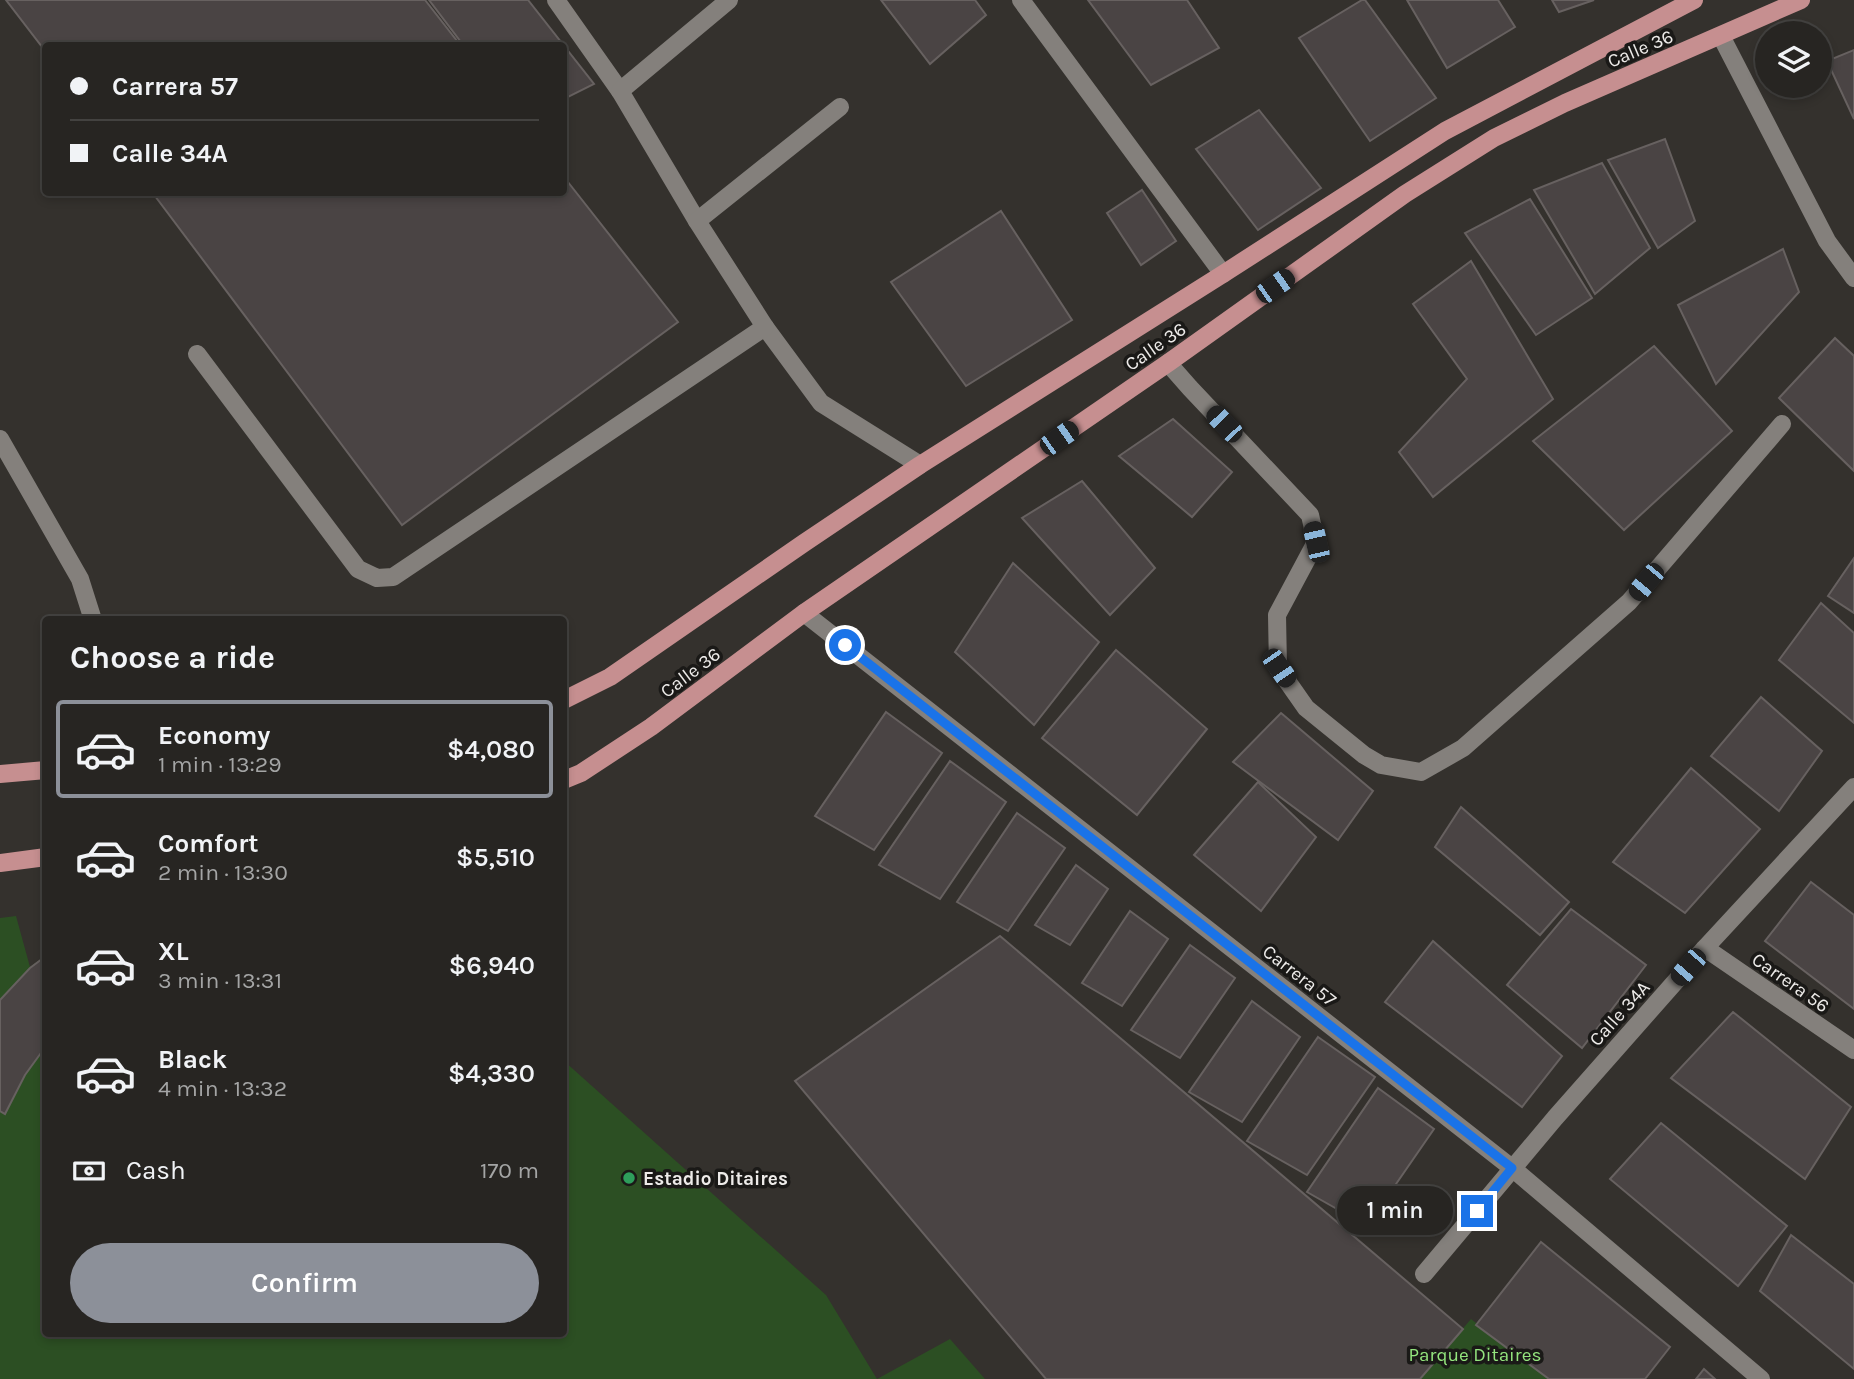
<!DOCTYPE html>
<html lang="en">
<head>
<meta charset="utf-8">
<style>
  :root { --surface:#272522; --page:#2f2d2a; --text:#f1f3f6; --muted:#a4a5a5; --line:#434240; --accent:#8c9099 }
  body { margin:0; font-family:Karla,sans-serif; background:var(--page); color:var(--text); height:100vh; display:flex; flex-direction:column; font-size:26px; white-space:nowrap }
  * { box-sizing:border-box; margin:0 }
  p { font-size:23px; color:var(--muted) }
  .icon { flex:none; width:38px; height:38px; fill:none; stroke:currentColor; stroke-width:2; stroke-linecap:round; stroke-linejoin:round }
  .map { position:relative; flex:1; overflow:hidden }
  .details { position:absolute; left:42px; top:616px; width:525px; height:721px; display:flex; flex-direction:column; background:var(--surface); border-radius:7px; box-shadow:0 4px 10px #0003,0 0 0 2px var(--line) }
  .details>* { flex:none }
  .guide { position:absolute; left:42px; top:42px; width:525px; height:154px; border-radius:7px; box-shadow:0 4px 10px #0003,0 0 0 2px var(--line); display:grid; align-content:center; height:154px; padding:0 28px; background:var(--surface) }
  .controls { position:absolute; left:1755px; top:21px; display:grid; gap:14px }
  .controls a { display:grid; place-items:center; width:77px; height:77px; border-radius:50%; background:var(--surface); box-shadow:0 4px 10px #0003,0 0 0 2px var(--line); font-size:35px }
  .end { position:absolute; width:32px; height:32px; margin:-16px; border:9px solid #1a73e8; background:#fff; box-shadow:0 0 0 4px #fff }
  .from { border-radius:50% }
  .bubble { position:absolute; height:49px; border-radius:24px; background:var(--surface); box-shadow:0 4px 10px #0003,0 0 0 2px var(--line); font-size:23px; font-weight:600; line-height:49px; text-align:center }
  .car { position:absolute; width:21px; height:42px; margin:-21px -10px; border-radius:9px; box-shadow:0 0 5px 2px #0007; background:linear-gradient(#222 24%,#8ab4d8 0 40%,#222 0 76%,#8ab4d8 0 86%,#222 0) }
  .guide b { display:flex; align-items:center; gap:24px; height:66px; font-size:26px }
  .guide b+b { border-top:2px solid var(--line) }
  .guide i { width:18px; height:18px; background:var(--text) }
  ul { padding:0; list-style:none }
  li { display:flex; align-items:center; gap:21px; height:98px; margin:0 14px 10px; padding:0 14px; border:4px solid transparent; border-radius:7px }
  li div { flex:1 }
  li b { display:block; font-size:26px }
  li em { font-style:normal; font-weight:600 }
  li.current { border-color:var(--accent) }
  li>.icon { width:63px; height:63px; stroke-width:1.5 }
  h2 { padding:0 28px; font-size:32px; line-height:84px }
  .pay { display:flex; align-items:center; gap:18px; height:77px; padding:0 28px; font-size:26px }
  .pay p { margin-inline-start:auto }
  .cta { display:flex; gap:14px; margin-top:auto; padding:14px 28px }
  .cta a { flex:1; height:80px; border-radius:42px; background:var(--accent); color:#fff; font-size:28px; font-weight:600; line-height:80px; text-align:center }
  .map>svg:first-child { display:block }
  .green { fill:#2c4f23 }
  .building { fill:#4a4444; stroke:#676160; stroke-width:2 }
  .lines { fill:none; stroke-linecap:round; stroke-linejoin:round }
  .minor { stroke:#84807c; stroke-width:18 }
  .major { stroke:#c68f90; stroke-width:18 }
  .route { stroke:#1a73e8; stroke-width:9 }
  .leisure-dot { fill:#2e9e5b; stroke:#1a1917; stroke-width:2.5 }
  .labels { text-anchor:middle; stroke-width:7; stroke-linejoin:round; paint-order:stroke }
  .street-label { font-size:19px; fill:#edebe9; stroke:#1a1917 }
  .poi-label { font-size:19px; font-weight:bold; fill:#edebe9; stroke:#1a1917; text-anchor:start }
  .park-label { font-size:19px; fill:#94e57e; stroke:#1a1917 }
</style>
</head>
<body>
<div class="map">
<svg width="1854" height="1379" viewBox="0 0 1854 1379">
  <rect width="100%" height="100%" fill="#34312d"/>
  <g class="green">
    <polygon points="16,916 30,967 45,956 46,1334 564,1334 564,1061 826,1295 877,1379 950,1339 985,1379 0,1379 0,918"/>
    <polygon points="1471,1319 1549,1379 1420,1379"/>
  </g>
  <g class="building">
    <polygon points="6,0 425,0 461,46 46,46 46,52"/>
    <polygon points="429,0 528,0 594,84 564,99 564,46 464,46"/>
    <polygon points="881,0 975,0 986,15 930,64"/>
    <polygon points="1088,0 1187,0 1219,48 1151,85"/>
    <polygon points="1362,0 1365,0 1436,98 1370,141 1299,38"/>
    <polygon points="1407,0 1498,0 1515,27 1447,68"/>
    <polygon points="1552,0 1594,0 1559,12"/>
    <polygon points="1854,50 1854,119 1827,61"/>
    <polygon points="1259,110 1321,188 1258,230 1196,149"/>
    <polygon points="1665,139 1695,221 1658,248 1608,160"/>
    <polygon points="1602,163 1650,248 1595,294 1534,190"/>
    <polygon points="564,177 678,322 402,525 152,192 564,192"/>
    <polygon points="1142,190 1176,241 1141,265 1107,213"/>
    <polygon points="1530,199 1592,298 1536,335 1465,233"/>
    <polygon points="1001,211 1072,320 966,386 891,282"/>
    <polygon points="1783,249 1799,292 1716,384 1678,305"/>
    <polygon points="1471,261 1553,399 1433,497 1399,452 1467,379 1413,304"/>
    <polygon points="1835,338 1854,356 1854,471 1779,398"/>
    <polygon points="1654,346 1732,431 1624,530 1533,441"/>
    <polygon points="1173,419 1232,472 1192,517 1119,456"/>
    <polygon points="1082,481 1155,568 1110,615 1022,518"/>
    <polygon points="1854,558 1854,613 1828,596"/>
    <polygon points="1013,563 1099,642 1034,725 955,652"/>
    <polygon points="1821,603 1854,633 1854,723 1779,660"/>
    <polygon points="1116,650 1207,729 1137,815 1042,738"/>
    <polygon points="1761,697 1822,751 1779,811 1711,756"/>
    <polygon points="886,712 942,753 874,850 815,816"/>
    <polygon points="1281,713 1373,791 1338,840 1233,762"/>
    <polygon points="950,761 1006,802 940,899 879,865"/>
    <polygon points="1691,768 1760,829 1685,913 1613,862"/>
    <polygon points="1258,782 1316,837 1261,911 1194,855"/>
    <polygon points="1461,807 1569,902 1540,935 1435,847"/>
    <polygon points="1017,813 1065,848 1008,931 957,902"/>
    <polygon points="1076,865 1108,889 1070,945 1035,925"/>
    <polygon points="1811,882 1854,915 1854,1009 1765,941"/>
    <polygon points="1571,909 1646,965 1582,1048 1507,985"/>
    <polygon points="1130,911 1168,939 1122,1006 1082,983"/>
    <polygon points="1000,936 1463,1329 1420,1379 1046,1379 795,1081"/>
    <polygon points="1433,941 1562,1056 1522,1107 1385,1002"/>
    <polygon points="1190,945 1235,978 1180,1058 1131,1030"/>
    <polygon points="46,956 46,1046 25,1075 5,1114 0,1111 0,1000 30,968"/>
    <polygon points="1252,1001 1300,1037 1242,1122 1189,1092"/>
    <polygon points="1733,1012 1851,1107 1805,1179 1671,1078"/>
    <polygon points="1318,1037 1375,1077 1307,1175 1247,1141"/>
    <polygon points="1378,1088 1434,1129 1367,1226 1307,1192"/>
    <polygon points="1661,1123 1787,1226 1738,1286 1610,1179"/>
    <polygon points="1791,1235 1854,1284 1854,1369 1760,1291"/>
    <polygon points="1541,1242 1670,1347 1645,1379 1549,1379 1476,1325"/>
    <polygon points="1704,1369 1715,1379 1696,1379"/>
  </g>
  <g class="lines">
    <g class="minor">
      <polyline points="556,0 620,91"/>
      <polyline points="729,0 620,91 697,221 765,327 821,403 920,465"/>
      <polyline points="1021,0 1223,274"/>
      <polyline points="1721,36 1827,241 1854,278"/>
      <polyline points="697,221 840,107"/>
      <polyline points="197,354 358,569 377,578 393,577 765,327"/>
      <polyline points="1168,363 1190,388 1310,515 1316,542 1277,615 1278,668 1306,708 1364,755 1381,765 1421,772 1463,748 1629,602 1782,424"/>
      <polyline points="0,439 80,579 93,620"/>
      <polyline points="804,613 1512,1168 1761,1379"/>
      <polyline points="1705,948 1854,1050"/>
      <polyline points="1424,1274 1555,1118 1705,948 1854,787"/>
    </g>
    <g class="major">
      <polyline points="564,700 610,677 804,543 920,465 1223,274 1445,131 1694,0"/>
      <polyline points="0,774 46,770"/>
      <polyline points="564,780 581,773 651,727 804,613 1168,363 1405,194 1494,138 1565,103 1801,0"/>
      <polyline points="0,863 46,857"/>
    </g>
  </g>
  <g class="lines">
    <polyline class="route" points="845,645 1512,1168 1477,1211"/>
  </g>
  <circle class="leisure-dot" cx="629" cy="1178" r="7"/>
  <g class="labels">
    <g class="street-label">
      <text transform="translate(1640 48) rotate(-23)" y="7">Calle 36</text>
      <text transform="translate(1155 346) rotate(-35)" y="7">Calle 36</text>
      <text transform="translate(690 672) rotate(-37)" y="7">Calle 36</text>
      <text transform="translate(1300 975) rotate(38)" y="7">Carrera 57</text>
      <text transform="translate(1791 982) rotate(35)" y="7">Carrera 56</text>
      <text transform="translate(1619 1013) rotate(-48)" y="7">Calle 34A</text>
    </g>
    <g class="poi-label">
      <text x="643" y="1185">Estadio Ditaires</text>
    </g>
    <g class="park-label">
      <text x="1475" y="1361">Parque Ditaires</text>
    </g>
  </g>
</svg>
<div class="controls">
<a><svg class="icon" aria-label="layers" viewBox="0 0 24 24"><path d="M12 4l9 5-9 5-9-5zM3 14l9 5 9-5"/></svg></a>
</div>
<i class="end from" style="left:845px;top:645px"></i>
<i class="end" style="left:1477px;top:1211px"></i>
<div class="bubble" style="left:1337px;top:1186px;width:116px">1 min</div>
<i class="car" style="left:1275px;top:286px;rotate:55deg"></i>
<i class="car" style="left:1224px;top:424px;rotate:316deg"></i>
<i class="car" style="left:1059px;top:438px;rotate:55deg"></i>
<i class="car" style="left:1316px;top:542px;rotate:347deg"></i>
<i class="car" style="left:1646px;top:582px;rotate:220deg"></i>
<i class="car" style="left:1279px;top:668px;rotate:146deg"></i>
<i class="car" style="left:1688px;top:967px;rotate:221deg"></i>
<div class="guide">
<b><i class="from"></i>Carrera 57</b>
<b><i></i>Calle 34A</b>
</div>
<section class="details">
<h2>Choose a ride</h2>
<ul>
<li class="current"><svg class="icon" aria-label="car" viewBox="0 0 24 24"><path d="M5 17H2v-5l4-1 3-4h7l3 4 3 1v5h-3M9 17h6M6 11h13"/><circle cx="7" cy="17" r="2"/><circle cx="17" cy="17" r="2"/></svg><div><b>Economy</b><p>1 min · 13:29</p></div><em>$4,080</em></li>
<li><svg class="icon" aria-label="car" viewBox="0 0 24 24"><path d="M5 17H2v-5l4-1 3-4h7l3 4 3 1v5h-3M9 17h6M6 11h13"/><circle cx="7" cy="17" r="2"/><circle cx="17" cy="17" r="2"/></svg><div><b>Comfort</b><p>2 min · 13:30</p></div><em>$5,510</em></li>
<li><svg class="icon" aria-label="car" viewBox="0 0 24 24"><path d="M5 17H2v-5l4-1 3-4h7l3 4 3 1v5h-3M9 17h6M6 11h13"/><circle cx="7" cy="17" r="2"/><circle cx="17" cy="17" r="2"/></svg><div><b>XL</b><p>3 min · 13:31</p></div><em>$6,940</em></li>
<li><svg class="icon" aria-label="car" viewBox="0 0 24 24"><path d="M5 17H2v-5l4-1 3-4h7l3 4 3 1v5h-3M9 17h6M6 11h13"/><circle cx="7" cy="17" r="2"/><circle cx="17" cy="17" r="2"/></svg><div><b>Black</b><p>4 min · 13:32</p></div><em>$4,330</em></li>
</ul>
<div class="pay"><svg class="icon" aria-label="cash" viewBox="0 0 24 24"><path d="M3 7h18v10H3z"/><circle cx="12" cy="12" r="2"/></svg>Cash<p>170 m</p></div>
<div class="cta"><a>Confirm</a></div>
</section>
</div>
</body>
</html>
